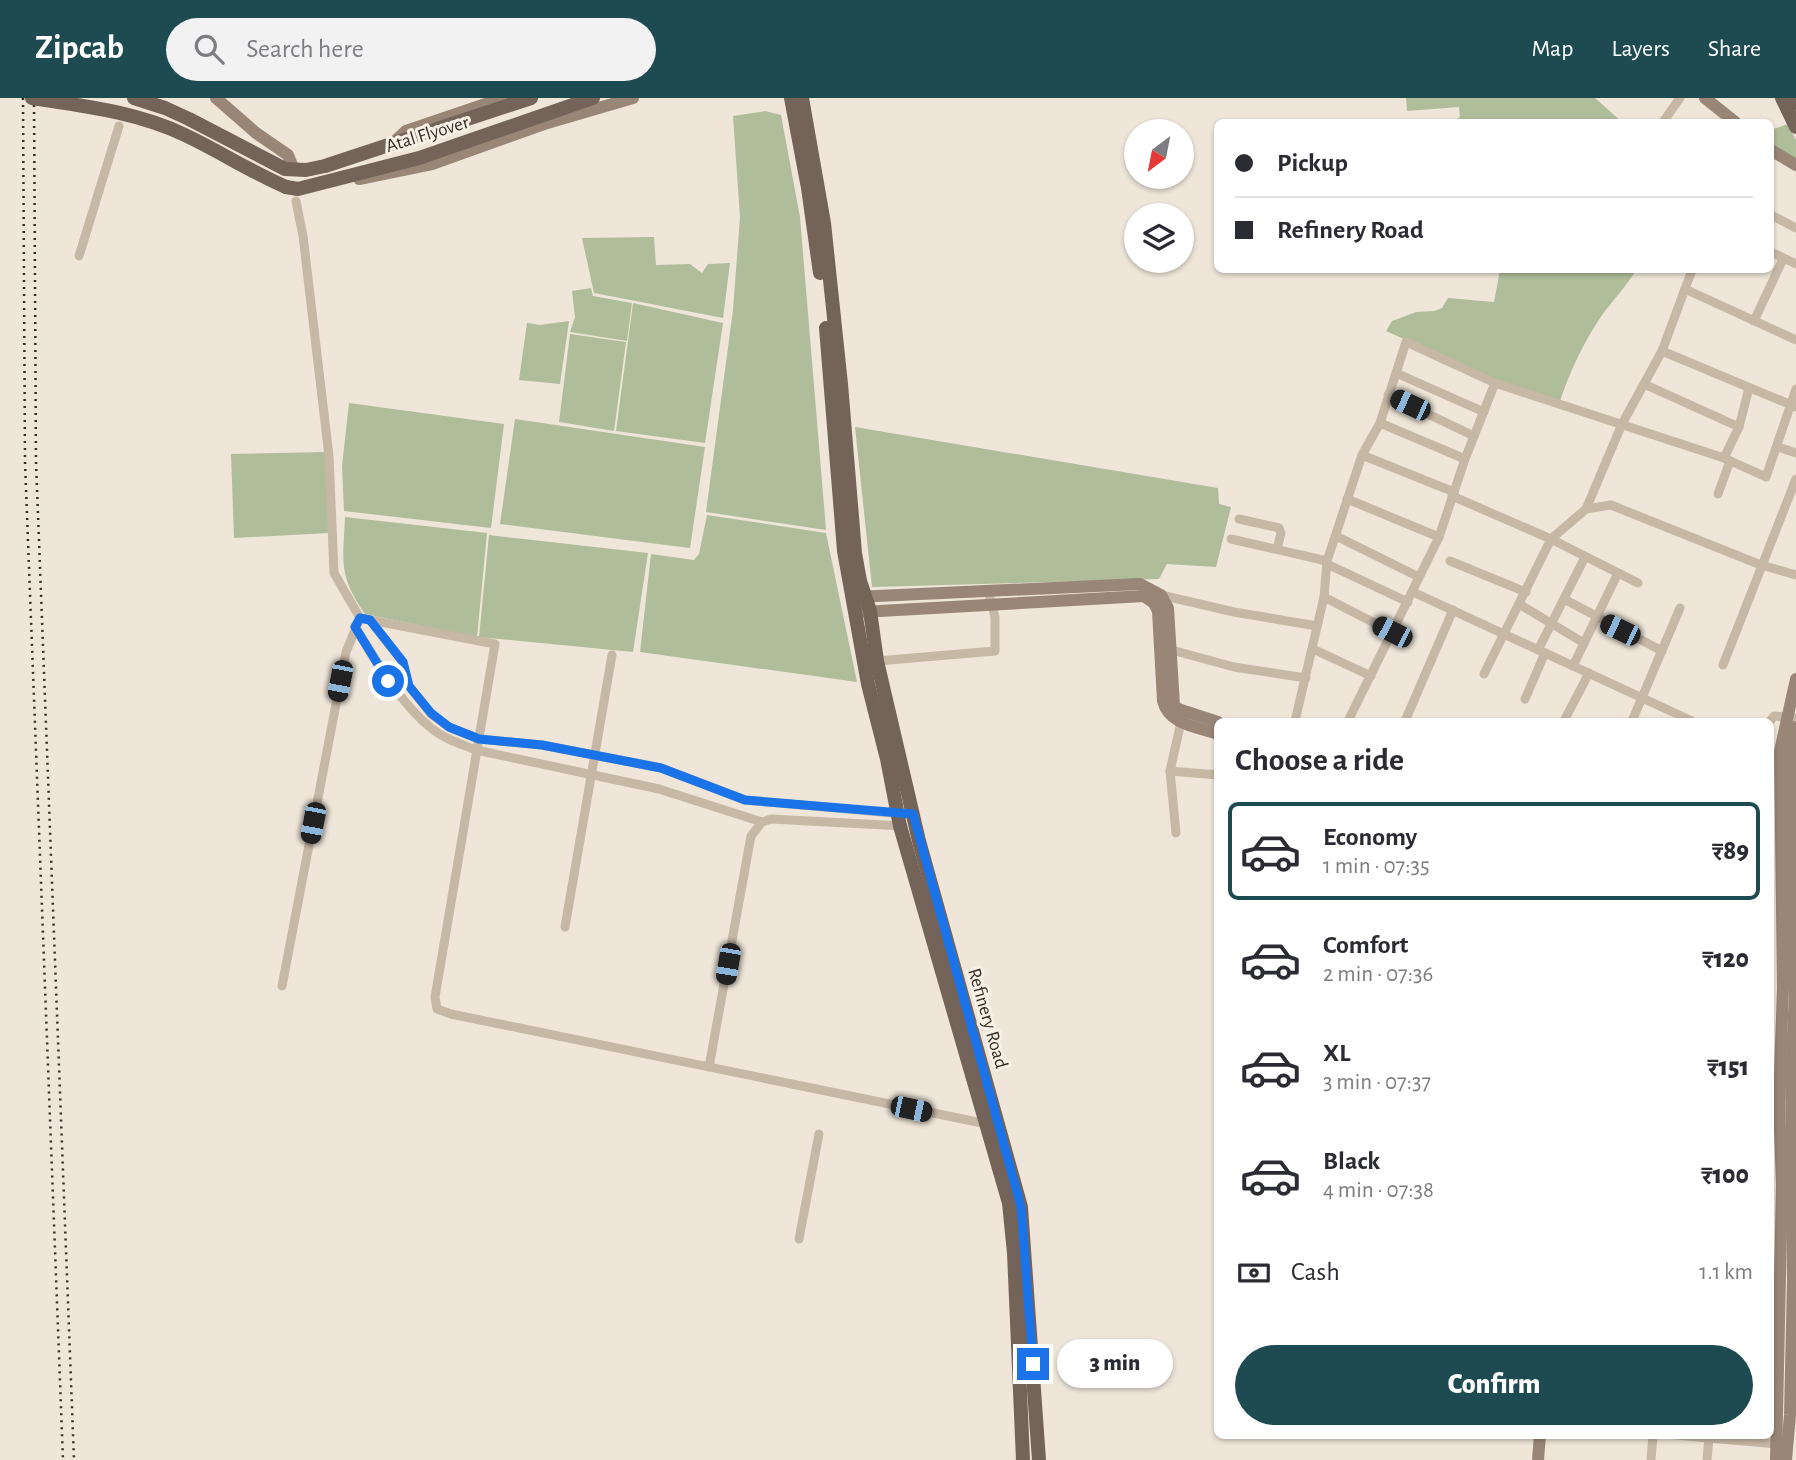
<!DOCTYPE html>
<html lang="en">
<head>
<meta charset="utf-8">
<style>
  :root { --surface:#fff; --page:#f2f2f3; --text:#2b2b33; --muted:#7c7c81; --line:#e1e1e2; --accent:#1e4b52 }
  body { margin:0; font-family:"Alegreya Sans",sans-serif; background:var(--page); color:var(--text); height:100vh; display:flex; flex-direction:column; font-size:26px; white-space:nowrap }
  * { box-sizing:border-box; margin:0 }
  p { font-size:23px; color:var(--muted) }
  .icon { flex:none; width:38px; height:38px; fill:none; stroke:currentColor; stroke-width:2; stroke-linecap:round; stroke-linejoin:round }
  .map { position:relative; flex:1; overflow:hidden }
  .panel { position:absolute; left:1214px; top:620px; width:560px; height:721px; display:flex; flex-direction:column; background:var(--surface); border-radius:10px; box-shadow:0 2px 5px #0004 }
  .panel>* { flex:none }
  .top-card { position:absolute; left:1214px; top:21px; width:560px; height:154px; border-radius:10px; box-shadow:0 2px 5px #0004; display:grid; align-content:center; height:154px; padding:0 21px; background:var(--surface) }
  .needle { width:46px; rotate:212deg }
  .tools { position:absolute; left:1124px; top:21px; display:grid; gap:14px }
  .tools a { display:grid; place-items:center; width:70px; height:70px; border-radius:50%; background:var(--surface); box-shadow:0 2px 5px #0004; font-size:35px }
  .end { position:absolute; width:32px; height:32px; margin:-16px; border:9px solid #1a73e8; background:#fff; box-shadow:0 0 0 4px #fff }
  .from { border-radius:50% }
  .bubble { position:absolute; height:49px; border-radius:24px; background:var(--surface); box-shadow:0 2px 5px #0004; font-size:23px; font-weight:800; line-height:49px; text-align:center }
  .car { position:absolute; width:21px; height:42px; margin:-21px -10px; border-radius:9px; box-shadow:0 0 5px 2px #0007; background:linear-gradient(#222 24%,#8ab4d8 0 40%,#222 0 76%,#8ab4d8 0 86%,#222 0) }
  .top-card b { display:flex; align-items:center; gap:24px; height:66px; font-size:26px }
  .top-card b+b { border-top:2px solid var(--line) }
  .top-card i { width:18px; height:18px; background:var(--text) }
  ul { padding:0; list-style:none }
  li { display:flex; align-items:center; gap:21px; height:98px; margin:0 14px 10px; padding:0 7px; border:4px solid transparent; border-radius:10px }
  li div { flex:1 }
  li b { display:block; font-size:26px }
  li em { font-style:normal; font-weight:800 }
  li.active { border-color:var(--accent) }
  li>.icon { width:63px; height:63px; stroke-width:1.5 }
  h2 { padding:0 21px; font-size:32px; line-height:84px }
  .pay { display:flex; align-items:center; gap:18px; height:77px; padding:0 21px; font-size:26px }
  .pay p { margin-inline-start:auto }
  .cta { display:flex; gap:14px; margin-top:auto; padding:14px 21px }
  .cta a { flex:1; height:80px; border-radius:42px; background:var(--accent); color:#fff; font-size:28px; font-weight:800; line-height:80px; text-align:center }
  header { display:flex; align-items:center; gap:42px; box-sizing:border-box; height:98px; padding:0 35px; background:var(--accent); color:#fff }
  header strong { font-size:33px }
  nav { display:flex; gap:38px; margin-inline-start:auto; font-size:24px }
  .search { width:490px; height:63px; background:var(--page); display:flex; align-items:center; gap:18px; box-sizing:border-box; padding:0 24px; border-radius:38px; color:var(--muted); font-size:26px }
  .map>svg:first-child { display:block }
  .grass { fill:#afbd9a }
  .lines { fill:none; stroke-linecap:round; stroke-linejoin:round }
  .street { stroke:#c7b7a5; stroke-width:9 }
  .secondary { stroke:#9a8677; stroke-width:12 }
  .primary { stroke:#746358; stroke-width:14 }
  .rail { stroke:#332b26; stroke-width:2.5; stroke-dasharray:2 5; stroke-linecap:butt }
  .primary-bridge { stroke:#746358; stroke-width:14 }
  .route { stroke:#1a73e8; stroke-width:9 }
  .labels { text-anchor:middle; stroke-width:6; stroke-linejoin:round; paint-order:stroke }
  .street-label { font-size:19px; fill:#332b26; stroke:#f8f0e4 }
</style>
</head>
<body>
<header>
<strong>Zipcab</strong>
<div class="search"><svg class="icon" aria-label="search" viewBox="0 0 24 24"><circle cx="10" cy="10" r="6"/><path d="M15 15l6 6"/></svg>Search here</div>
<nav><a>Map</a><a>Layers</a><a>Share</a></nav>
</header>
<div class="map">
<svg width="1796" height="1362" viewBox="0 0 1796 1362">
  <rect width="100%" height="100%" fill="#efe6d9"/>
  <g class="grass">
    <polygon points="1406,0 1595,0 1622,24 1452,24 1460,19 1459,9 1407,13"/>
    <polygon points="765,13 781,17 800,119 826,432 706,414 733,212 740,119 733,18"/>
    <polygon points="1788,26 1796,42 1796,64 1771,46 1771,32"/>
    <polygon points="654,139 656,167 690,166 702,175 708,166 730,165 723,220 594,195 582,140"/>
    <path d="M 1500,172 L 1636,172 C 1626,189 1612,203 1600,220 C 1583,246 1570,273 1560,303 L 1496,282 L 1386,233 L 1392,223 L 1416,214 L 1434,213 L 1442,210 L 1448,200 L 1494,204 Z"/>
    <polygon points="591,190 593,198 632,205 627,243 570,234 575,219 572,193"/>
    <polygon points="633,205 723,225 705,345 616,333"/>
    <polygon points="569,223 560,286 519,282 527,225 540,227"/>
    <polygon points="570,236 626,244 614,333 559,324"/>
    <polygon points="349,305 504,326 491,430 344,413 342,368"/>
    <polygon points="515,321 705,349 690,450 500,426"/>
    <polygon points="855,329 1218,390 1219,406 1231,409 1216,469 1167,466 1159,481 872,489"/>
    <polygon points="325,354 329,435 234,440 231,356"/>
    <polygon points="707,417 826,435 857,584 640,554 651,456 694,462 699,456"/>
    <path d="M 345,419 L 487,435 L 477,539 L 365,516 C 338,477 343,464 345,419 Z"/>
    <polygon points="489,437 648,455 633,554 479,539"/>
  </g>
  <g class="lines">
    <g class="street">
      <polyline points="1663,24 1680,0"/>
      <polyline points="296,103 303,138 329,358 334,475 360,520 495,546 435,899 437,911 451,916 987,1026"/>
      <polyline points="1771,117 1796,130"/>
      <polyline points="1771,154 1796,166"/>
      <polyline points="79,158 119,28"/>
      <polyline points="1685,191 1796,242"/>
      <polyline points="1754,223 1783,161"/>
      <polyline points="1662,253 1796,309"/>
      <polyline points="1396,275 1484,314"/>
      <polyline points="1644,286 1739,329"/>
      <polyline points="1388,297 1474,338"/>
      <polyline points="1380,325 1465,361"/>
      <polyline points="1778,349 1796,355"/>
      <polyline points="1362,357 1454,394"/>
      <polyline points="1724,360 1739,329 1749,290"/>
      <polyline points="1718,396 1730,363"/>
      <polyline points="1452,398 1551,441 1586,411 1611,407 1761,467 1796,477"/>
      <polyline points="1347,401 1439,439"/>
      <polyline points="1586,411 1622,326 1662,253 1692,172"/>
      <polyline points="1239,421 1279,430 1281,435 1277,451"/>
      <polyline points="1336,438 1419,479"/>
      <polyline points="1231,441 1327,463"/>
      <polyline points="1450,463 1526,494"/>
      <polyline points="1327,466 1408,504"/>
      <polyline points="1413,494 1692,623"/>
      <polyline points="1161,497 1234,514 1317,528"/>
      <polyline points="1324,499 1392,534"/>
      <polyline points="1564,501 1662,553"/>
      <polyline points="1519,506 1584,545"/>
      <polyline points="370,522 403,564 409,588 431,616 449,629 479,641 542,647 661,670 745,702 903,716"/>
      <path d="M 355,529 C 378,564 398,603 431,630 C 444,641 461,646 476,652 L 659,691 L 762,724 L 771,721 L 903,728"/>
      <polyline points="1168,551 1234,569 1306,580"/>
      <polyline points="1313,551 1371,578"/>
      <polyline points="1538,552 1585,459"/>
      <polyline points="877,563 995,553 995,519 988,493"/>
      <polyline points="1723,567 1796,381"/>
      <polyline points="1573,568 1618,475"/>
      <polyline points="1484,576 1551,441 1638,485"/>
      <polyline points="1525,601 1545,555"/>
      <polyline points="1295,623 1324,499 1327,463 1362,357 1380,325 1406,244 1495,285 1724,360 1766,379 1796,291"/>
      <polyline points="1348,623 1439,439 1465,361 1495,285"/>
      <polyline points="1405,623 1453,512"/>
      <polyline points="1564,623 1589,575"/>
      <polyline points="1632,623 1680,510"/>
      <polyline points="1770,623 1774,618 1796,620"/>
      <polyline points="1170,673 1218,677"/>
      <polyline points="1176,735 1170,673 1181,624"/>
      <polyline points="565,829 612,557"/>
      <polyline points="282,888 346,554 358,525"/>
      <polyline points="709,969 751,738 762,724"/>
      <polyline points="799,1141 819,1036"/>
      <polyline points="1675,1337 1777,1346"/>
      <polyline points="1651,1362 1653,1337"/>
      <polyline points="1707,1362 1709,1339"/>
    </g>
    <g class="secondary">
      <polyline points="216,0 256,35 288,57 294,72"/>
      <polyline points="1705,0 1735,24"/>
      <polyline points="393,45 406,33 503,0"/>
      <polyline points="1771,52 1796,67"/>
      <polyline points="359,81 432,66 544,26 633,0"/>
      <polyline points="855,499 1140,486 1161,497 1168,510 1174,607 1178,611 1218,624"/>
      <path d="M 862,514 L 1144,498 L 1154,505 L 1158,513 L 1163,603 C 1169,627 1198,629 1218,636"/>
      <polyline points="1538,1362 1540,1337"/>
      <polyline points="1776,1362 1782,1086 1779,1005 1783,890 1780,653 1796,581"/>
      <polyline points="1786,1362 1790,1317 1793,1183 1791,979 1795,895 1792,861 1792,698 1790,656 1796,629"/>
    </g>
    <g class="primary">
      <polyline points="134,0 165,10 189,21 285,71 306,72 325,68 531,0"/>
      <polyline points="791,0 808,90 820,175"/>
      <polyline points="802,0 824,125 841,286 855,455 860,483 870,513 877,563 919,743 1021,1109 1039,1362"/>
      <polyline points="1782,0 1796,29"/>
      <polyline points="1794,0 1796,5"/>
      <polyline points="286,89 298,91 419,60 593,0"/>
      <polyline points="826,230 844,453 868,586 887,661 900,728 1009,1105 1014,1155 1023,1362"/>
    </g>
    <g class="rail">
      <polyline points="23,0 25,364 63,1362"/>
      <polyline points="34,0 36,364 74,1362"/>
    </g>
    <path class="primary-bridge" d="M 32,0 C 84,8 137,14 185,37 C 219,53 251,74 286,89"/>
  </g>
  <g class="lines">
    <polyline class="route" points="388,583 355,529 360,520 370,522 403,564 409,588 431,615 449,629 479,641 542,647 661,670 745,702 913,716 1021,1109 1033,1266"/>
  </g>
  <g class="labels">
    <g class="street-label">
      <text transform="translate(427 35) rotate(-17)" y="7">Atal Flyover</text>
      <text transform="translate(989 920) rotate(74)" y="7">Refinery Road</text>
    </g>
  </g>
</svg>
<div class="tools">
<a><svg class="needle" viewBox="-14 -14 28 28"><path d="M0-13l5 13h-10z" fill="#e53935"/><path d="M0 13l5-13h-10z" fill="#7c7c81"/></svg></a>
<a><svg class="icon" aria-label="layers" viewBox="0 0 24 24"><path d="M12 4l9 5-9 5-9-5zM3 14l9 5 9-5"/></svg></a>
</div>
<i class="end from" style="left:388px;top:583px"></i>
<i class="end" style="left:1033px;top:1266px"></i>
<div class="bubble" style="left:1057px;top:1241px;width:116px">3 min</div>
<i class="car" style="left:1410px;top:307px;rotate:295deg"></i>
<i class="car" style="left:1620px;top:532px;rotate:296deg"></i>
<i class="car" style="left:1392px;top:534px;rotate:297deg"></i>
<i class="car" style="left:340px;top:583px;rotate:191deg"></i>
<i class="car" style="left:313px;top:725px;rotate:191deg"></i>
<i class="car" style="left:728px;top:866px;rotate:190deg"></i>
<i class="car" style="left:911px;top:1011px;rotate:102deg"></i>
<div class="top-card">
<b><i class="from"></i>Pickup</b>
<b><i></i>Refinery Road</b>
</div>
<section class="panel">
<h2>Choose a ride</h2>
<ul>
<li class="active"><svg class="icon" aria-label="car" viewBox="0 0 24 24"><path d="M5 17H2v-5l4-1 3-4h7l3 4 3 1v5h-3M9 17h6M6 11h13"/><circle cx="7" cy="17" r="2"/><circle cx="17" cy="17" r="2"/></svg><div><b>Economy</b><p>1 min · 07:35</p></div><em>₹89</em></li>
<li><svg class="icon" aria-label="car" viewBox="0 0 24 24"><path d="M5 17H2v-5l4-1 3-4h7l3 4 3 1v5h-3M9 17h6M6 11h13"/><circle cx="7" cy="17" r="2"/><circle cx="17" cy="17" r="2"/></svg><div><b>Comfort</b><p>2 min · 07:36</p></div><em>₹120</em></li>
<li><svg class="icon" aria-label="car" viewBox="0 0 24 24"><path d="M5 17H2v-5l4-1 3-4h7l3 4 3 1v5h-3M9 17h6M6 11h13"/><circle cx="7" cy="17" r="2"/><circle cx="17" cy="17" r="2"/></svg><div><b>XL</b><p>3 min · 07:37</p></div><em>₹151</em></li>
<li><svg class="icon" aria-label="car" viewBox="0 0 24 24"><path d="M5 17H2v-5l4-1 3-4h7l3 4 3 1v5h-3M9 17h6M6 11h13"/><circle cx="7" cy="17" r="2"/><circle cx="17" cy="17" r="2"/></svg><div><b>Black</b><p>4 min · 07:38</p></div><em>₹100</em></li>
</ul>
<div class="pay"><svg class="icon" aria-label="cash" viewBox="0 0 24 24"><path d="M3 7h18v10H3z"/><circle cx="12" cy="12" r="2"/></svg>Cash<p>1.1 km</p></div>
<div class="cta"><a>Confirm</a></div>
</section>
</div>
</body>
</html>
